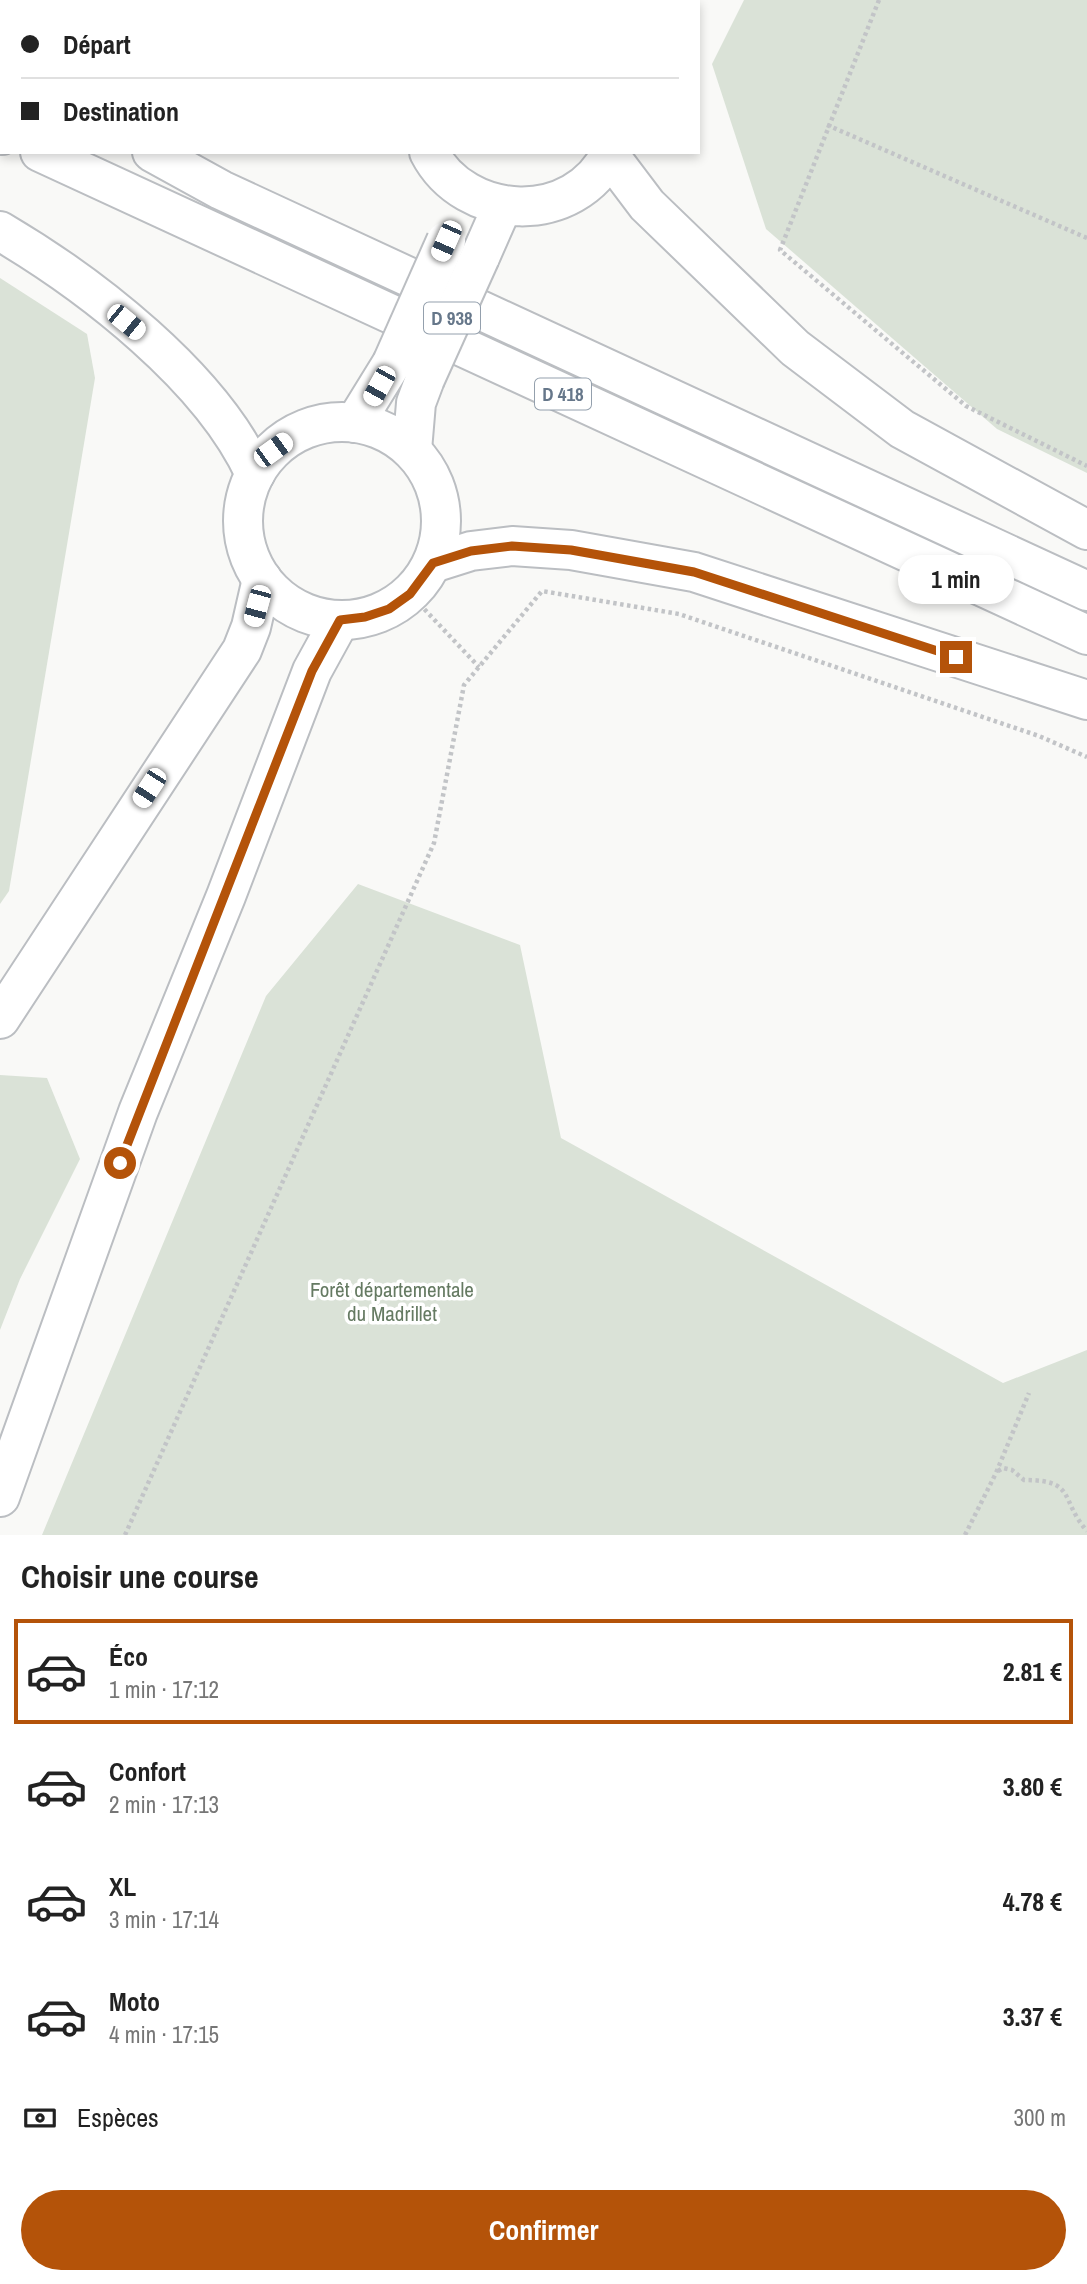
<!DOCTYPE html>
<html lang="fr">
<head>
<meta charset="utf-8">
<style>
  :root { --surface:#fff; --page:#f2f2f2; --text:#222; --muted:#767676; --line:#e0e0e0; --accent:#b45309 }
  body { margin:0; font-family:"Archivo Narrow",sans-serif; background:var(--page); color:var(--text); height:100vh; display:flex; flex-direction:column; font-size:26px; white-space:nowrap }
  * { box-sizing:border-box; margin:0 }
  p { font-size:23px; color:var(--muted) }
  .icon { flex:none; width:38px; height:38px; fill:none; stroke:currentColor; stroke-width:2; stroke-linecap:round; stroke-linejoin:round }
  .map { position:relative; height:1535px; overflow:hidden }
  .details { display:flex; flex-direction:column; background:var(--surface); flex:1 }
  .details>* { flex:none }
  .guide { position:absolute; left:0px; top:0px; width:700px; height:154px; box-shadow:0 4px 10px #0003; display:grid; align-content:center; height:154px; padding:0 21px; background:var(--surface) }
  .end { position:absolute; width:32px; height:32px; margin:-16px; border:9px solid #b45309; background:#fff; box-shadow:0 0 0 4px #fff }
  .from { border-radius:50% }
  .bubble { position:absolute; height:49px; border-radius:24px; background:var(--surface); box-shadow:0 4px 10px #0003; font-size:23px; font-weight:700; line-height:49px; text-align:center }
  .car { position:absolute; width:21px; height:42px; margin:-21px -10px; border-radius:9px; box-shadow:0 0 5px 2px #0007; background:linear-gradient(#fff 24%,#345 0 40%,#fff 0 76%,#345 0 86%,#fff 0) }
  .guide b { display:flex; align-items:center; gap:24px; height:66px; font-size:26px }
  .guide b+b { border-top:2px solid var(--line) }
  .guide i { width:18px; height:18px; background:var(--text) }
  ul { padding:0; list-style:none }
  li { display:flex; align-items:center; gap:21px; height:105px; margin:0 14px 10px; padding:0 7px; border:4px solid transparent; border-radius:0px }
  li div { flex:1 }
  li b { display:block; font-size:26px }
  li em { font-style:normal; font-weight:700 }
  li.current { border-color:var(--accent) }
  li>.icon { width:63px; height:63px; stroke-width:1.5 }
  h2 { padding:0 21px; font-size:32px; line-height:84px }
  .pay { display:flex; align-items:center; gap:18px; height:77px; padding:0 21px; font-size:26px }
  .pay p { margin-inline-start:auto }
  .action { display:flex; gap:14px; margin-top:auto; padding:14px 21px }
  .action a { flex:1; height:80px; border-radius:42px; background:var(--accent); color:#fff; font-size:28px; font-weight:700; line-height:80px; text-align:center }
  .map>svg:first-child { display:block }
  .green { fill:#dae2d7 }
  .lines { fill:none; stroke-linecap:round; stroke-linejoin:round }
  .highway-casing { stroke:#bbbec2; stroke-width:42 }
  .path { stroke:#c2c4c7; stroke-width:4.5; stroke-dasharray:3.5 3.5; stroke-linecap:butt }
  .lane { stroke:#c7cacf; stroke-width:16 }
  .highway { stroke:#fff; stroke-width:38 }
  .highway-bridge-casing { stroke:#bbbec2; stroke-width:42; stroke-linecap:butt }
  .highway-bridge { stroke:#fff; stroke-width:38 }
  .route { stroke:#b45309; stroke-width:9 }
  .labels { text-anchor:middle; stroke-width:7; stroke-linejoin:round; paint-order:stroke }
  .shield { fill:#fff; stroke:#94a0ad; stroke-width:2 }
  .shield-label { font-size:19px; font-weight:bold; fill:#66778a }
  .park-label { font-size:21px; fill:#657a62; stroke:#fff }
</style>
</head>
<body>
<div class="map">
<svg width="1087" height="1535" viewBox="0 0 1087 1535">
  <rect width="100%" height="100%" fill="#f9f9f7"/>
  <g class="green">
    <polygon points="744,0 1087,0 1087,473 997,429 766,229 712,64"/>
    <polygon points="0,278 87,334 95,378 9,891 0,904"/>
    <polygon points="358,884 520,945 561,1138 1003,1383 1087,1350 1087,1535 42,1535 266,996"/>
    <polygon points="0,1075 47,1078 80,1159 20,1279 0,1330"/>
  </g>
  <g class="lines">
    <g class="highway-casing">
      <g id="highway">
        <polyline points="73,0 77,2"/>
        <polyline points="531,2 533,2"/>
        <polyline points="621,2 622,0"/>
        <polyline points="0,65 2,66"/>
        <polyline points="0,134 2,135"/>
        <polyline points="40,152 1087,635"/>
        <polyline points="152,152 221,190 1087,591"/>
        <path d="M 429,152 C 465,222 575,227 611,152"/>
        <polyline points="610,156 647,205 795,348 902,429 1087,530"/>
        <path d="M 0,231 C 90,284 211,377 255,474"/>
        <polyline points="480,257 502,207"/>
        <circle cx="342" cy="521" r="99"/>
        <polyline points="355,423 392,363"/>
        <polyline points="412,450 416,403 425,379"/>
        <polyline points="433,563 471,551 512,546 571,550 694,572 1087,700"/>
        <polyline points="0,1019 242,650 251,627 262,579"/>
        <polyline points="0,1497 138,1112 226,896 312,671 340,620"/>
      </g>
    </g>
    <g class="path">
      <polyline points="879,0 780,250 966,406 1087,466"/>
      <polyline points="827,125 1087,238"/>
      <polyline points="410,594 479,667"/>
      <path d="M 998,1471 L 1003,1468 L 1012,1470 L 1024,1480 C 1077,1480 1059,1499 1087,1531"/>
      <polyline points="125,1535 434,843 464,685 542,591 679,614 1039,736 1087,757"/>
      <polyline points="965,1535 996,1473 1029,1393"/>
    </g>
    <g class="lane">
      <polyline points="160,0 163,2"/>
      <polyline points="436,0 439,2"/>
      <polyline points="410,2 420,0"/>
    </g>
    <use href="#highway" class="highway"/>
    <g class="highway-bridge-casing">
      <g id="highway-bridge">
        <polyline points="392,363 446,241"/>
        <polyline points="425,379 480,257"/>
      </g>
    </g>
    <use href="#highway-bridge" class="highway-bridge"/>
  </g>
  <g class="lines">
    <polyline class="route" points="120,1163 312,671 340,620 365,617 389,609 410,594 433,563 471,551 512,546 571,550 694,572 956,657"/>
  </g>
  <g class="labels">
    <g class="shield">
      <rect x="424" y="302.5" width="56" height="31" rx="5"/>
      <rect x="535" y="378.5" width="56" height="31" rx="5"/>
    </g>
    <g class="shield-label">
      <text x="452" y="325">D 938</text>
      <text x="563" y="401">D 418</text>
    </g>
    <g class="park-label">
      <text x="392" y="1297">Forêt départementale<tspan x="392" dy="24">du Madrillet</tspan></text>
    </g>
  </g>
</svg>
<i class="end from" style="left:120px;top:1163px"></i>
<i class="end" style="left:956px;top:657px"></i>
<div class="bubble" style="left:898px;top:555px;width:116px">1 min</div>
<i class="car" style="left:446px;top:241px;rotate:204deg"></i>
<i class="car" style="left:126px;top:322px;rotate:129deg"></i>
<i class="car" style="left:379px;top:386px;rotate:209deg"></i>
<i class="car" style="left:273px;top:450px;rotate:54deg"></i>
<i class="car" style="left:257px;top:606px;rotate:195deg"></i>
<i class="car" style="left:149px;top:788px;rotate:213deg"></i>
<div class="guide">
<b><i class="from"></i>Départ</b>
<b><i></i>Destination</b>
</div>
</div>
<section class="details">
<h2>Choisir une course</h2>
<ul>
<li class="current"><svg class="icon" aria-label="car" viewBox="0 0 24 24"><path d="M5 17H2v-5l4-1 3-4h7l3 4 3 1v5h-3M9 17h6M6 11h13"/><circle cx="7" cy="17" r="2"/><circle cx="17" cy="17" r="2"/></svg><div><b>Éco</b><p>1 min · 17:12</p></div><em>2.81 €</em></li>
<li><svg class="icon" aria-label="car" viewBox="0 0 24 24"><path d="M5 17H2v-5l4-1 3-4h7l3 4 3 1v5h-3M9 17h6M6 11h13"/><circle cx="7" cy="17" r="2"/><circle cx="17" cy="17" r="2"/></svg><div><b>Confort</b><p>2 min · 17:13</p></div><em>3.80 €</em></li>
<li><svg class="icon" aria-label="car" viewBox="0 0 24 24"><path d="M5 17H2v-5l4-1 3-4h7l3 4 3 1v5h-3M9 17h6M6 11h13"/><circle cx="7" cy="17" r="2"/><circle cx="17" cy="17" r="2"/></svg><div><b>XL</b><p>3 min · 17:14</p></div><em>4.78 €</em></li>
<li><svg class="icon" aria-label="car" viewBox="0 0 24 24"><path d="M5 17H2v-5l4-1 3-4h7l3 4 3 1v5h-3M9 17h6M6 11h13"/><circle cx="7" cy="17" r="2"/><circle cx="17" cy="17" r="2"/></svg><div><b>Moto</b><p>4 min · 17:15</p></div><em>3.37 €</em></li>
</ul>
<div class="pay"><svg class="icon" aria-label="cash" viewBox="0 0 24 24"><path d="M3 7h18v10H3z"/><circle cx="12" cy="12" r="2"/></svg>Espèces<p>300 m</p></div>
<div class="action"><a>Confirmer</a></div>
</section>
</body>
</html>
